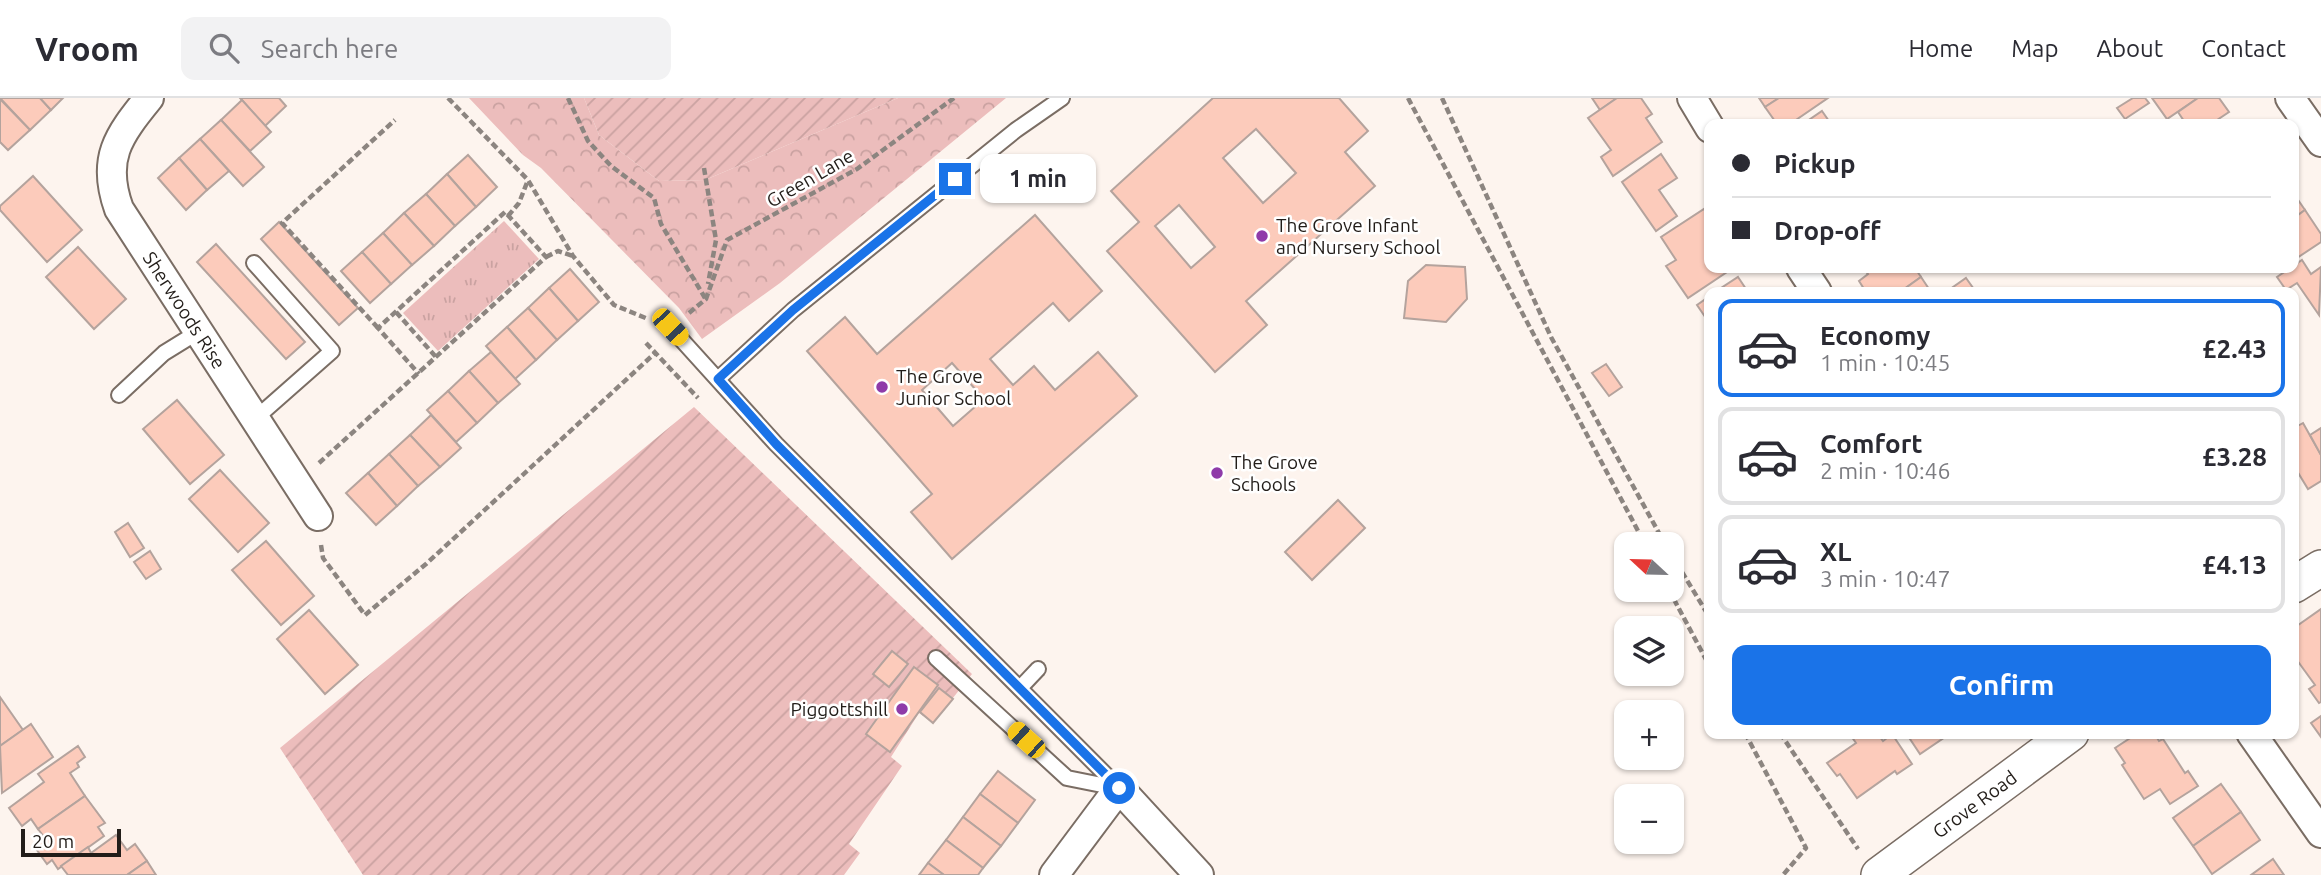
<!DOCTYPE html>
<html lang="en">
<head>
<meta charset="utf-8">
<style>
  :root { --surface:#fff; --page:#f2f2f3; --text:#2b2b33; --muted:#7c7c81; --line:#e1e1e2; --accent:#1a73e8 }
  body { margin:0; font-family:Ubuntu,sans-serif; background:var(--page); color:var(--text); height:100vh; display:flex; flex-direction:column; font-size:26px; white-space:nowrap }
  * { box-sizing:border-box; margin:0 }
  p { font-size:23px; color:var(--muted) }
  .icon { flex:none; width:38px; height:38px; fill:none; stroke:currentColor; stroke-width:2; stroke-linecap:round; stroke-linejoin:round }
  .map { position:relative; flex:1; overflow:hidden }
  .sheet { position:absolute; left:1704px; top:189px; width:595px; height:452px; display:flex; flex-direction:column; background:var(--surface); border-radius:14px; box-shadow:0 2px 5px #0004 }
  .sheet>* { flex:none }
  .hud { position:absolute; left:1704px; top:21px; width:595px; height:154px; border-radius:14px; box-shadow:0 2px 5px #0004; display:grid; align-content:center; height:154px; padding:0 28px; background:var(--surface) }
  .needle { width:46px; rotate:292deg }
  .fabs { position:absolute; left:1614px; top:434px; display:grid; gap:14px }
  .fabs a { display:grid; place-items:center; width:70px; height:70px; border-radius:14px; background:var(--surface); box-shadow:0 2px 5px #0004; font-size:35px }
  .scale { position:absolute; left:21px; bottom:18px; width:100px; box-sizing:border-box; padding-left:7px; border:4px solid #221d19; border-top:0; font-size:19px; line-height:24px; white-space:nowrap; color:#221d19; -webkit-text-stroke:5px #fff; paint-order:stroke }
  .end { position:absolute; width:32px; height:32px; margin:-16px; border:9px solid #1a73e8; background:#fff; box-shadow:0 0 0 4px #fff }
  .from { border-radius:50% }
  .bubble { position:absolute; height:49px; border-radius:14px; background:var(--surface); box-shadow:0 2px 5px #0004; font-size:23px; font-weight:600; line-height:49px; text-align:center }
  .car { position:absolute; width:21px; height:42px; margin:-21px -10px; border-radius:9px; box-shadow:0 0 5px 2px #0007; background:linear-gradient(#f5c518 24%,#345 0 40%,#f5c518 0 76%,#345 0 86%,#f5c518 0) }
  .hud b { display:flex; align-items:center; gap:24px; height:66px; font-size:26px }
  .hud b+b { border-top:2px solid var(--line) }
  .hud i { width:18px; height:18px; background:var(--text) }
  ul { padding:12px 0 0; list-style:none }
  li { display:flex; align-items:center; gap:21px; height:98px; margin:0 14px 10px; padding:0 14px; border:4px solid var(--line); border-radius:14px }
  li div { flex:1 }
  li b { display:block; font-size:26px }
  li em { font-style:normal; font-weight:600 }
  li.active { border-color:var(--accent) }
  li>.icon { width:63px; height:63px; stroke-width:1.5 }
  .primary-button { display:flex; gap:14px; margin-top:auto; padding:14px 28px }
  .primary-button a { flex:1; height:80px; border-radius:14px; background:var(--accent); color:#fff; font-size:28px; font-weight:600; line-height:80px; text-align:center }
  header { display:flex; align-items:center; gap:42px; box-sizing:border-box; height:98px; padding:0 35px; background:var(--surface); border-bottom:2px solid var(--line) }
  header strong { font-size:33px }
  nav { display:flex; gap:38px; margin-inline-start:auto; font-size:24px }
  .search { width:490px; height:63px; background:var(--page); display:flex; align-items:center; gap:18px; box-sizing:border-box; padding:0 24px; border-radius:14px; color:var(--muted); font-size:26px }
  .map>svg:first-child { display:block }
  .grass { fill:url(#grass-tufts) }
  .forest { fill:url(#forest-crowns) }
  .garden { fill:url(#garden-furrows) }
  .building { fill:#fccbbb; stroke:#b4a39d; stroke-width:2; fill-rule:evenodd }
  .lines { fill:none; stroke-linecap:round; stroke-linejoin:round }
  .service-casing { stroke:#7a6d64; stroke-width:18 }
  .minor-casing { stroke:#7a6d64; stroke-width:32 }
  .tertiary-casing { stroke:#7a6d64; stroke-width:38 }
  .path { stroke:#8c8580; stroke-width:4.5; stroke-dasharray:7 3.5; stroke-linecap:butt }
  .service { stroke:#fff; stroke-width:14 }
  .minor { stroke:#fff; stroke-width:28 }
  .tertiary { stroke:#fff; stroke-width:35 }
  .route { stroke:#1a73e8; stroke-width:9 }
  .poi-dot { fill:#8f3ba9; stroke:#fff; stroke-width:2.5 }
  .labels { text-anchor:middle; stroke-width:5; stroke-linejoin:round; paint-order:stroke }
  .street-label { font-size:19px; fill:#221d19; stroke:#fff }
  .poi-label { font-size:19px; fill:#221d19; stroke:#fff; text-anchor:start }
</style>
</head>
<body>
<header>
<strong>Vroom</strong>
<div class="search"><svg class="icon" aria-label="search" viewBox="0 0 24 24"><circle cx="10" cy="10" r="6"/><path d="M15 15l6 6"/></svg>Search here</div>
<nav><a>Home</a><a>Map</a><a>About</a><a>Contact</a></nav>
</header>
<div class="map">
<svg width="2321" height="777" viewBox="0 0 2321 777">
  <defs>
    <pattern id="grass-tufts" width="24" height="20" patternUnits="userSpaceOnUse" patternTransform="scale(1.75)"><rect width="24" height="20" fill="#ecbdbc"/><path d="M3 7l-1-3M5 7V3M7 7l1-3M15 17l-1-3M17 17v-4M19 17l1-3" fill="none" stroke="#caa2a1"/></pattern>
    <pattern id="forest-crowns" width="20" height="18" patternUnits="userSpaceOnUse" patternTransform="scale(1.75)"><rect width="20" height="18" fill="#ecbdbc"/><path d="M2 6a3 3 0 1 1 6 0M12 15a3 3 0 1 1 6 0" fill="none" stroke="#caa2a1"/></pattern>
    <pattern id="garden-furrows" width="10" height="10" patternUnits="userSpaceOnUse" patternTransform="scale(1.75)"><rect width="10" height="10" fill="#ecbdbc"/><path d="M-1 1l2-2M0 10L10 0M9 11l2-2" fill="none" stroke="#caa2a1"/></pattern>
  </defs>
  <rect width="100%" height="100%" fill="#fdf4ee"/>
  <polygon class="grass" points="504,123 539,161 438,253 403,215"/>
  <polygon class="forest" points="469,0 584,0 599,37 659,83 705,82 898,0 1006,0 780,185 702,241 679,210 541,70 523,57"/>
  <g class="garden">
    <polygon points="584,0 898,0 705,82 659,83 599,37"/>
    <polygon points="694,309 972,576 933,625 919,615 891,659 902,668 849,746 860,755 844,777 363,777 280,650"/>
  </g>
  <g class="building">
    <polygon points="0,0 40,0 51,12 30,32"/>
    <polygon points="40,0 63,0 51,12"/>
    <polygon points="240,0 279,0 286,8 265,28"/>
    <path d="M 1213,0 L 1339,0 L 1368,33 L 1345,54 L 1375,88 L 1246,203 L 1267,227 L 1215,274 L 1107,153 L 1139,124 L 1111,93 ZM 1256,31 L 1296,75 L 1263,105 L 1223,60 ZM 1179,107 L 1215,149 L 1191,170 L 1155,128 Z"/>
    <polygon points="1592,0 1617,0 1600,12"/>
    <polygon points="1617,0 1641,0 1652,16 1646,20 1662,44 1613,78 1601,59 1611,52 1588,20"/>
    <polygon points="1759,0 1779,0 1765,9"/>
    <polygon points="1779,0 1828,0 1790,26 1777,26 1765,9"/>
    <polygon points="2133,0 2145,0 2149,5 2125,21 2117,10"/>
    <polygon points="2152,0 2198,0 2167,21"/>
    <polygon points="2198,0 2219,0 2229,14 2211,26 2186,26 2178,14"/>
    <polygon points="0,1 30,32 8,52 0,44"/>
    <polygon points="242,2 271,34 250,53 221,22"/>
    <polygon points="1822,13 1831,26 1803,26"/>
    <polygon points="221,22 264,69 243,88 200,41"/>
    <polygon points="200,41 229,73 207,92 179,60"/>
    <polygon points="1661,56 1677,80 1659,92 1677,118 1656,133 1622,84"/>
    <polygon points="468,57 497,89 476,109 447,76"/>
    <polygon points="179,60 207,92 186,112 158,80"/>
    <polygon points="447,76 476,109 455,128 426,96"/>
    <polygon points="33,78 82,132 47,164 0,112 0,108"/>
    <polygon points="426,96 455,128 434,148 404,115"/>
    <polygon points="2294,96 2305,112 2294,120"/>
    <polygon points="1704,111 1710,120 1710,170 1733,170 1688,200 1666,168 1676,162 1661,139"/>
    <polygon points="2305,112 2321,136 2321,144 2294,162 2294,120"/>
    <polygon points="404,115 434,148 412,167 383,135"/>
    <path d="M 1035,117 L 1102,193 L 1069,223 L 1053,205 L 990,261 L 1013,287 L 1034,268 L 1055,292 L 1098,254 L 1137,298 L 952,461 L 911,414 L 932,396 L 807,253 L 845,219 L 877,256 ZM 952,265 L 984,301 L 953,328 L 922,292 Z"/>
    <polygon points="279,124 358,210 339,227 261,141"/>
    <polygon points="383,135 412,167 391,186 362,154"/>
    <polygon points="216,146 305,244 286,261 197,164"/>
    <polygon points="78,149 126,201 94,231 46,179"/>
    <polygon points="362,154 391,186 370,205 341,173"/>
    <polygon points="2302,162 2311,176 2321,169 2319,217 2297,185 2286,192 2277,179"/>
    <polygon points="1426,167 1465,169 1467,201 1446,224 1404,220 1408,183"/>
    <polygon points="1863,170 1915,170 1921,179 1900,194 1866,194 1859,183 1868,176"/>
    <polygon points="570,171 599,204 578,223 549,190"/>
    <polygon points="1738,179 1748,194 1715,194"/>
    <polygon points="1921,179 1931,194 1900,194"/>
    <polygon points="1966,180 1976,194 1946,194"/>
    <polygon points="549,190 578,223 557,242 528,210"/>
    <polygon points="1710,198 1710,226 1697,207"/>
    <polygon points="528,210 557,242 536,262 507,229"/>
    <polygon points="507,229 536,262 515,281 486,248"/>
    <polygon points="491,254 520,286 498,305 469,273"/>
    <polygon points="1606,266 1622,289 1609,298 1592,275"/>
    <polygon points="469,273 498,305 477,325 448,293"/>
    <polygon points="448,293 477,325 456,344 427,312"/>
    <polygon points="177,302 224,357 190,386 143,331"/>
    <polygon points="431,317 461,350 440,369 410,337"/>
    <polygon points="2303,325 2321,357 2321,383 2308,391 2294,368 2294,330"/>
    <polygon points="2321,330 2321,357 2310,337"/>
    <polygon points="410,337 440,369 418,388 389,356"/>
    <polygon points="389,356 418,388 397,408 368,375"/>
    <polygon points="220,372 269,425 238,454 189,401"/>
    <polygon points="368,375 397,408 376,427 346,395"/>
    <polygon points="1338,402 1365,430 1312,482 1285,454"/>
    <polygon points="128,425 144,450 130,459 115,434"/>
    <polygon points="266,443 314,498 281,527 232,472"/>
    <polygon points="150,453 161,471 146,481 134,464"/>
    <polygon points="2321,511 2321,604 2319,605 2309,591 2315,587 2294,558 2294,530"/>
    <polygon points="309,512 358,567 325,596 277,541"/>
    <polygon points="892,553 908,566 889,589 873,576"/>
    <polygon points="914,569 938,587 890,654 866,636"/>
    <polygon points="939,590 953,601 933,625 920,614"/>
    <polygon points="0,599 23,632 0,648"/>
    <polygon points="2321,618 2321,639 2311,625"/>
    <polygon points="31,626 53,659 2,695 0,648"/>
    <polygon points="1849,635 1877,635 1883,643 1892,636 1912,666 1897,676 1895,673 1857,700 1840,676 1837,678 1827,665 1856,645"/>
    <polygon points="1906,635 1951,635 1920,656"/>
    <polygon points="2138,635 2154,635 2159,643 2163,641 2185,675 2188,673 2198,688 2170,706 2160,691 2144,701 2122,667 2125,665 2115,650"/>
    <polygon points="78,648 85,659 77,665 79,669 70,675 85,698 38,731 31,721 22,728 9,710 44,684 38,676"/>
    <polygon points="998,673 1035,702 1018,725 980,696"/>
    <polygon points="2221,686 2241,714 2193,748 2173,720"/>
    <polygon points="980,696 1018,725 1001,748 963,719"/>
    <polygon points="85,698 105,725 98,729 104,738 58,771 52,762 47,766 34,748 45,740 38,731"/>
    <polygon points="2241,714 2260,742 2212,776 2193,748"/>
    <polygon points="963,719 1001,748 983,770 946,742"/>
    <polygon points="116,737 127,752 135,746 147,763 127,777 68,777 61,768 88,749 91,755"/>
    <polygon points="946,742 983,770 978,777 944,777 928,765"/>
    <polygon points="2273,761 2284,777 2251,777"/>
    <polygon points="147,763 156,777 127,777"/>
    <polygon points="928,765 944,777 919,777"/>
  </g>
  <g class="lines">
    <g class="service-casing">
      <g id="service">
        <polyline points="254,165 332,253 256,320"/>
        <polyline points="670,229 776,346 1119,690"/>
        <polyline points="718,281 793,212 1016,32 1062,0"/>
        <polyline points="119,297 164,255 198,234"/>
        <polyline points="936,560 1067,680 1117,690"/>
        <polyline points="1020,590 1038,571"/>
      </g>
    </g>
    <g class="minor-casing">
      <g id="minor">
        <path id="s1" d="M 149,0 C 118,38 101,61 119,111 L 318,418"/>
        <polyline points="1692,0 1710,30"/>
        <polyline points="2290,0 2321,44"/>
        <polyline points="1801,170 1817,194"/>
        <polyline points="2251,635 2321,735"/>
        <polyline points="1054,777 1119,690 1199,777"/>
      </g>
    </g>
    <g class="tertiary-casing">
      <g id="tertiary">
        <polyline points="2294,487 2321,470"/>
        <path id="s2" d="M 1879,777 L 2071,635"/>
      </g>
    </g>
    <g class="path">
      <polyline points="448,0 528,82 573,158 614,207 648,221"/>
      <polyline points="568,0 588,43 611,68 654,100 661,126 705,200"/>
      <polyline points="1408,0 1645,446"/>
      <polyline points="1442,0 1551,239 1665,446"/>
      <polyline points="704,70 716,142 708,186"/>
      <polyline points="508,118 519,105 528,82"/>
      <polyline points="546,159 558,153 573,158"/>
      <polyline points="396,214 436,259"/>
      <polyline points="689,215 706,201 727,142 857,71 954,0"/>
      <polyline points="378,230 282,125 395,22"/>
      <polyline points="646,245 698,300"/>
      <polyline points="319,365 546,159 505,114 378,230 419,276"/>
      <polyline points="321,447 323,460 365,517 426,466 654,256"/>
      <polyline points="1671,456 1710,520"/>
      <polyline points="1669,492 1710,569"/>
      <polyline points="1745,635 1806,750 1783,777"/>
      <polyline points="1780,635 1858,751"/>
    </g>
    <use href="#service" class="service"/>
    <use href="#minor" class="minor"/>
    <use href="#tertiary" class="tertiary"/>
  </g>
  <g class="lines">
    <polyline class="route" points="955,81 793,212 718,281 776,346 1119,690"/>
  </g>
  <g class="poi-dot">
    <circle cx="1262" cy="138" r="7"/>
    <circle cx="882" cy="289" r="7"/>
    <circle cx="1217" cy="375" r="7"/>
    <circle cx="902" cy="611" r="7"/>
  </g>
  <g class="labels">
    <g class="street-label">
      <text transform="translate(810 80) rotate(-30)" y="7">Green Lane</text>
      <text dy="7" stroke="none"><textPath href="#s1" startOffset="243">Sherwoods Rise</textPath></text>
      <text dy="7" stroke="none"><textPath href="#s2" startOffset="119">Grove Road</textPath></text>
    </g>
    <g class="poi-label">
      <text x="1276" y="134">The Grove Infant<tspan x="1276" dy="22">and Nursery School</tspan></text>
      <text x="896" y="285">The Grove<tspan x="896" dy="22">Junior School</tspan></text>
      <text x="1231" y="371">The Grove<tspan x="1231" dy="22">Schools</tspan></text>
      <text x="888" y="618" text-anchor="end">Piggottshill</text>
    </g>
  </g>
</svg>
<div class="fabs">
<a><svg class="needle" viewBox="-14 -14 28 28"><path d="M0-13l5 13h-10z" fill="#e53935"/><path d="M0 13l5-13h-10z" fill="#7c7c81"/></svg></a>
<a><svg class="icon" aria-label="layers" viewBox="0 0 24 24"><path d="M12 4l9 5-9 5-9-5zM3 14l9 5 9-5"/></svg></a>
<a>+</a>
<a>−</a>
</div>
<div class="scale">20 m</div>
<i class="end from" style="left:1119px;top:690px"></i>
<i class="end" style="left:955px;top:81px"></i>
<div class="bubble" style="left:980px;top:56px;width:116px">1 min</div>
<i class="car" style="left:670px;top:229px;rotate:137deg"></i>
<i class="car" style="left:1026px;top:642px;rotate:312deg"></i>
<div class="hud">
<b><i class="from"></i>Pickup</b>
<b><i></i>Drop-off</b>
</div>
<section class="sheet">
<ul>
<li class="active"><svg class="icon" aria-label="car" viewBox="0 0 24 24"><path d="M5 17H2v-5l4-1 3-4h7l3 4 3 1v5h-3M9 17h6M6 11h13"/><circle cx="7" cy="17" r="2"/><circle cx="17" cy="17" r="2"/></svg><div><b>Economy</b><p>1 min · 10:45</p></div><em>£2.43</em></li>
<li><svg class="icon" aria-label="car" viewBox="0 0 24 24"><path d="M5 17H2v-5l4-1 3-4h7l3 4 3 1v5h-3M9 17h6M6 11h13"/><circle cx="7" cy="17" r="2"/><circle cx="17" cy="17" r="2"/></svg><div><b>Comfort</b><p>2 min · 10:46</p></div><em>£3.28</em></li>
<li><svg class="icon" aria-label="car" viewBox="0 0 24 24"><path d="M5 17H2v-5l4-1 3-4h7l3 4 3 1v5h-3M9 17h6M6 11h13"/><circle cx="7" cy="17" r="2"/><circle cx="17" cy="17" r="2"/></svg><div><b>XL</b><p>3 min · 10:47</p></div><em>£4.13</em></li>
</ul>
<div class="primary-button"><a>Confirm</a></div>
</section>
</div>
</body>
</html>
